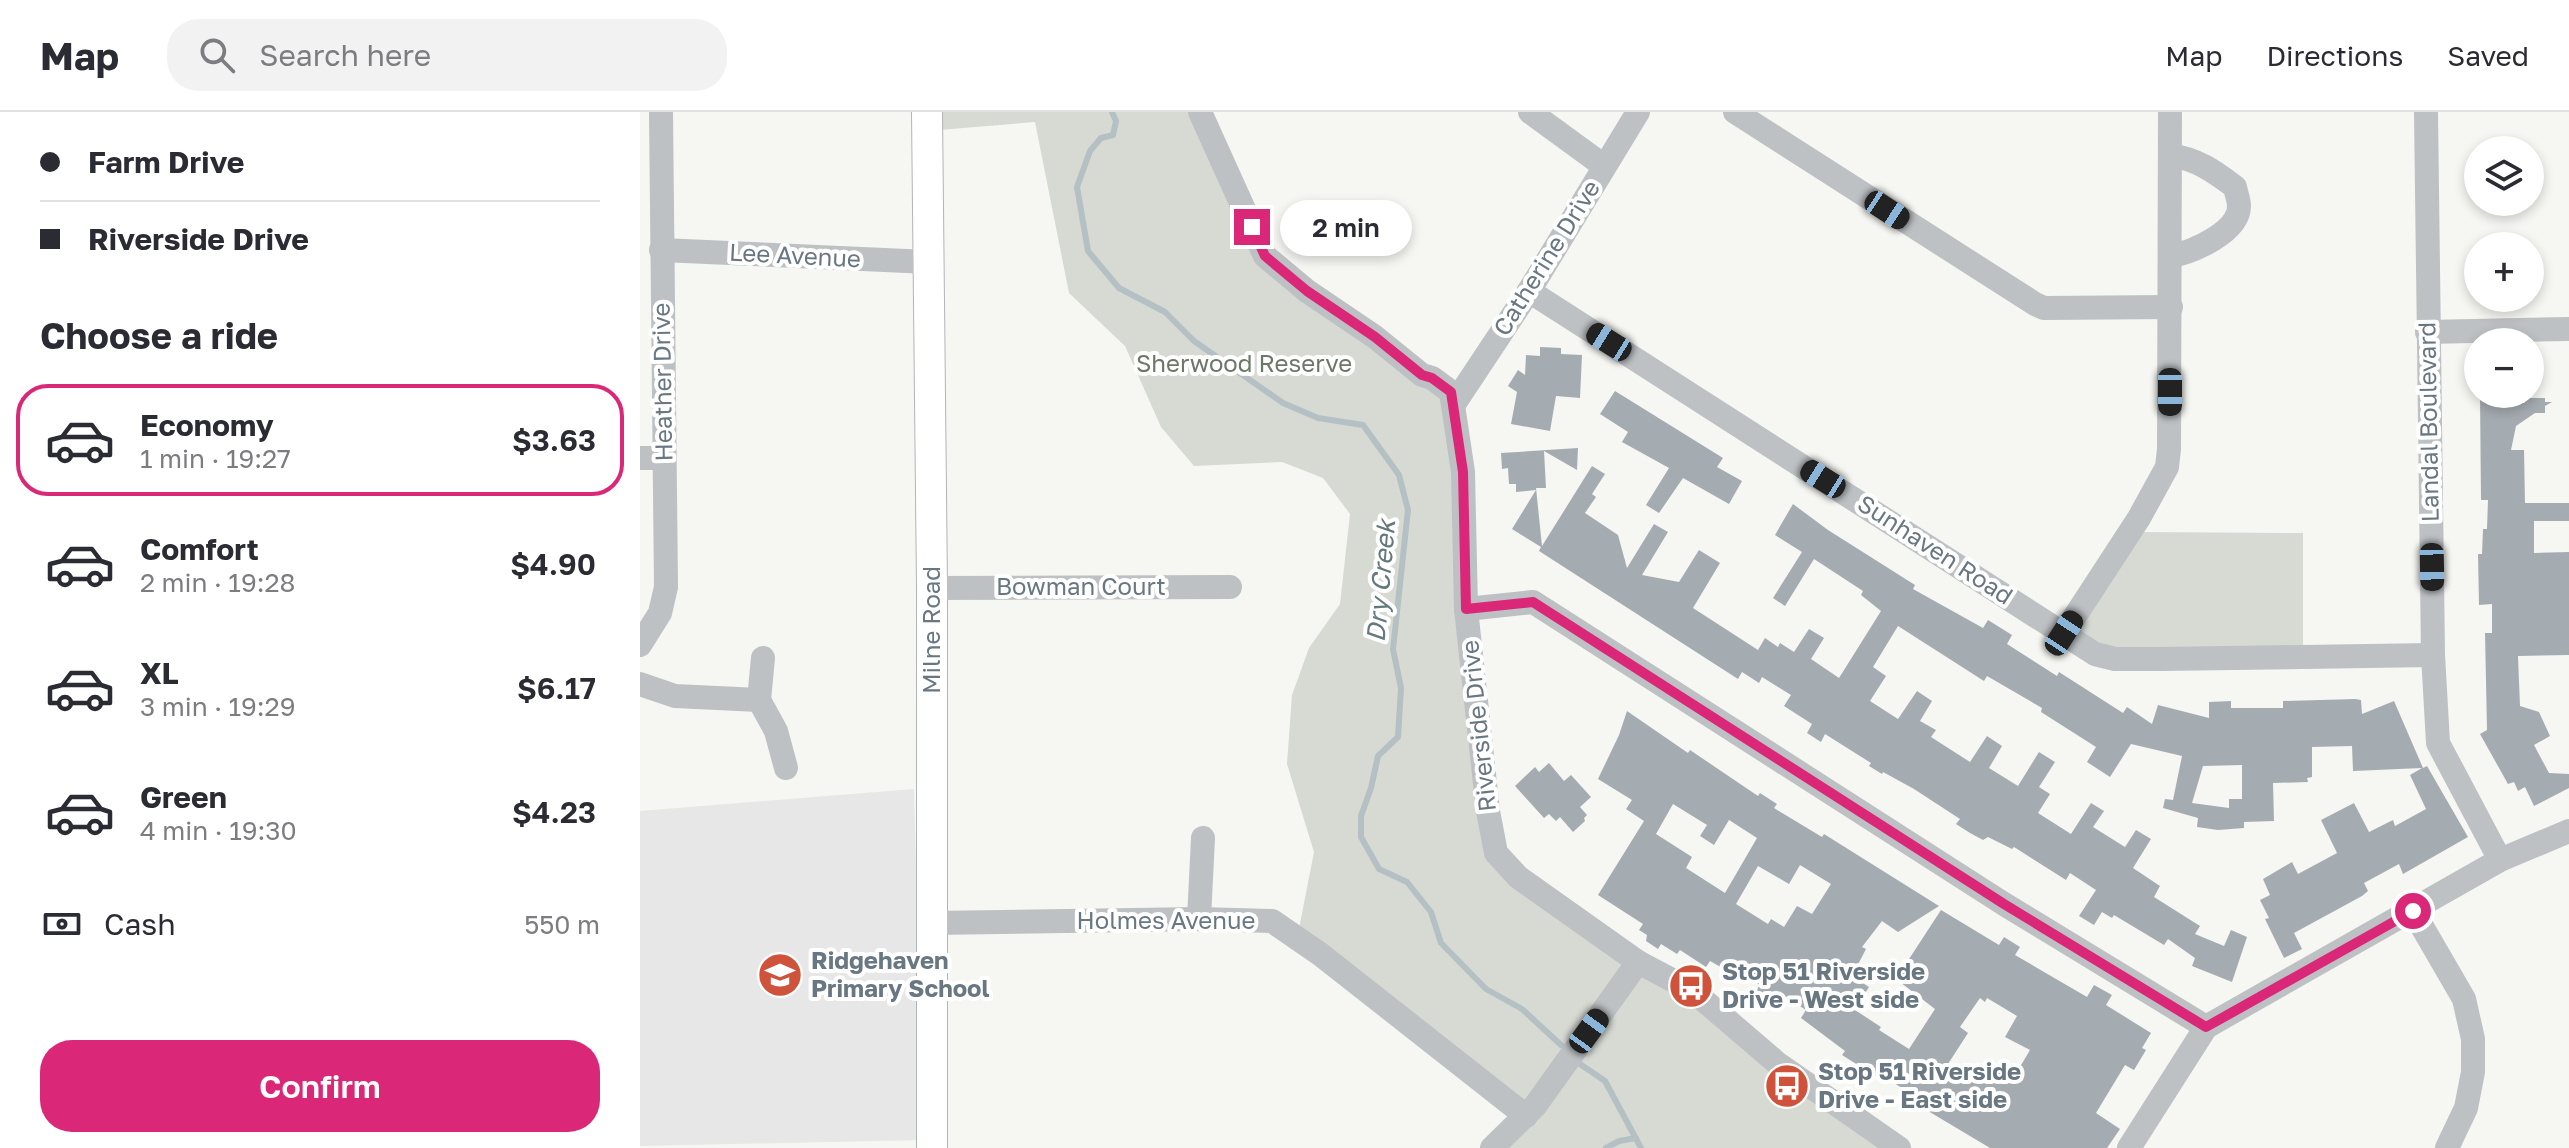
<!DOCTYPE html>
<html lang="en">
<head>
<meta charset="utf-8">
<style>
  :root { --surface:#fff; --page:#f2f2f3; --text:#2b2b33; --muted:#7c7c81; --line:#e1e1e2; --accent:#db2777 }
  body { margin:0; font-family:"Golos Text",sans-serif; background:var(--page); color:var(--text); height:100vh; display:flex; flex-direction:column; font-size:30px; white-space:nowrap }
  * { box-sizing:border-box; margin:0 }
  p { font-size:26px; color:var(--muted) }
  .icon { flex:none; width:44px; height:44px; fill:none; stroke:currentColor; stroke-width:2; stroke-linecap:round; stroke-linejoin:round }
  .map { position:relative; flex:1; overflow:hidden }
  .sheet { display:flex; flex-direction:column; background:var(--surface); width:640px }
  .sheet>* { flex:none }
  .guide { display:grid; align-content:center; height:176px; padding:0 40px; background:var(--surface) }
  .controls { position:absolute; left:1824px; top:24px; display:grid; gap:16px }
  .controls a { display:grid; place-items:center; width:80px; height:80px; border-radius:50%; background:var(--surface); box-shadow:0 4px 12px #0003; font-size:40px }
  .end { position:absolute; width:36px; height:36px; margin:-18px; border:10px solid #db2777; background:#fff; box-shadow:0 0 0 4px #fff }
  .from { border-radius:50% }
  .bubble { position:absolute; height:56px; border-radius:28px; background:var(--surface); box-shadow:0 4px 12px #0003; font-size:26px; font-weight:600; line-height:56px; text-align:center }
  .car { position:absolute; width:24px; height:48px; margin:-24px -12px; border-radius:10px; box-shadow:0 0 6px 2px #0007; background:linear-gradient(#222 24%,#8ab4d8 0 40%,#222 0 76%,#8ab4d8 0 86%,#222 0) }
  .guide b { display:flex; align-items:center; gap:28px; height:76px; font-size:30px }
  .guide b+b { border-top:2px solid var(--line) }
  .guide i { width:20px; height:20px; background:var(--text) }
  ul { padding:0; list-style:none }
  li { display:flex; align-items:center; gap:24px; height:112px; margin:0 16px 12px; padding:0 24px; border:4px solid transparent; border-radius:32px }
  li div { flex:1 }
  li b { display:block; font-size:30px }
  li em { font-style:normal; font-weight:600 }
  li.active { border-color:var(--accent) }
  li>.icon { width:72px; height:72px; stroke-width:1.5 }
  h2 { padding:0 40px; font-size:36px; line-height:96px }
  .pay { display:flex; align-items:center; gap:20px; height:88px; padding:0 40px; font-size:30px }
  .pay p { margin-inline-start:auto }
  .primary-button { display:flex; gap:16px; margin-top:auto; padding:16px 40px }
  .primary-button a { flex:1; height:92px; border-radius:32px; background:var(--accent); color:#fff; font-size:32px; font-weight:600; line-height:92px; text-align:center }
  header { display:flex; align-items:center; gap:48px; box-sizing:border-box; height:112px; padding:0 40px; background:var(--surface); border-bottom:2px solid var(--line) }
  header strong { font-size:38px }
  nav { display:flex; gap:44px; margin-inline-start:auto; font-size:28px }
  .search { width:560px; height:72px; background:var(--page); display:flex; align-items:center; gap:20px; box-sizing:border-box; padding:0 28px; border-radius:32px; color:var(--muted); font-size:30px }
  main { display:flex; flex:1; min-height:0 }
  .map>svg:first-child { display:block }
  .built { fill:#e6e7e6 }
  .green { fill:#d6dad3 }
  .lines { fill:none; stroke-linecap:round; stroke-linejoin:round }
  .stream { stroke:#b4c0c3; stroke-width:6 }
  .building { fill:#a5acb1; fill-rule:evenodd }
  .major-casing { stroke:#b1b5b8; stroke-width:32 }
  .minor { stroke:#bdc1c4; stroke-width:24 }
  .major { stroke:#fff; stroke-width:30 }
  .route { stroke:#db2777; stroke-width:10 }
  .labels { text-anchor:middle; stroke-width:8; stroke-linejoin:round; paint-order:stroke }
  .street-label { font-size:24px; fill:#687781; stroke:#fff }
  .park-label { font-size:24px; fill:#6b7866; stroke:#fff }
  .poi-label { font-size:24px; font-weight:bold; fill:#687781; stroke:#fff; text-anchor:start }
  .water-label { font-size:26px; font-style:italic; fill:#64787d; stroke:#fff }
</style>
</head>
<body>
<header>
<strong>Map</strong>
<div class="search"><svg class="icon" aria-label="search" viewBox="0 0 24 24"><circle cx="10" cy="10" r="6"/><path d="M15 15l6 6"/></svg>Search here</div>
<nav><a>Map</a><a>Directions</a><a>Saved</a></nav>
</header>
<main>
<section class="sheet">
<div class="guide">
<b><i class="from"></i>Farm Drive</b>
<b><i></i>Riverside Drive</b>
</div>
<h2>Choose a ride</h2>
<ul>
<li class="active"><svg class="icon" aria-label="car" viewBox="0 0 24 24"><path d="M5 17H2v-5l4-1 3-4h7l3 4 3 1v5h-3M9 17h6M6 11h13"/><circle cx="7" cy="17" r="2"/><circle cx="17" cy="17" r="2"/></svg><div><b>Economy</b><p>1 min · 19:27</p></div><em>$3.63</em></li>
<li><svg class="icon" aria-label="car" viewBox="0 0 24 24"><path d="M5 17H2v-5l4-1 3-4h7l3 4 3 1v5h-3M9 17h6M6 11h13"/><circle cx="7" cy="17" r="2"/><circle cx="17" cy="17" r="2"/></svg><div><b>Comfort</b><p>2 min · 19:28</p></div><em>$4.90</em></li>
<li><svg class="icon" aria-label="car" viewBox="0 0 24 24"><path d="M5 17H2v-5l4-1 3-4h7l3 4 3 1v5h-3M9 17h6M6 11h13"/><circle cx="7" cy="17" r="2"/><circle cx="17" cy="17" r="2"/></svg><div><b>XL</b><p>3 min · 19:29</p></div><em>$6.17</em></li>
<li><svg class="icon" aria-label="car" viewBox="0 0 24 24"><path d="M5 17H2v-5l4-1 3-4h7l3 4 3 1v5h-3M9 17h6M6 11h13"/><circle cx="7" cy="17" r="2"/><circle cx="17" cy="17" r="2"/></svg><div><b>Green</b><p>4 min · 19:30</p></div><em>$4.23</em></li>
</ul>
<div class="pay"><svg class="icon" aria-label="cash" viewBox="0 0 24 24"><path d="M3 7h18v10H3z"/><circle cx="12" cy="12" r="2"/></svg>Cash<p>550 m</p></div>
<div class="primary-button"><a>Confirm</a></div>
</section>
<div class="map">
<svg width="1929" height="1036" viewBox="0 0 1929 1036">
  <rect width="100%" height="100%" fill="#f6f6f3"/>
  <polygon class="built" points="274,677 283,1028 0,1034 0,699"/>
  <g class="green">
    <polygon points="287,0 560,0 625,144 789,270 808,295 856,741 1263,1036 868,1036 886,1005 657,827 674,740 647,652 652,583 669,536 700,492 710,402 683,366 642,350 554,354 521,315 485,234 429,181 395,10 287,19"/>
    <polygon points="1498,420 1663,421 1663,534 1481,540 1457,533 1439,518"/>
  </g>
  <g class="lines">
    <g class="stream">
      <polyline points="472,0 476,9 473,23 461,26 450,39 437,75 448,139 479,176 525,200 554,229 643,291 678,306 723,313 759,363 768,398 753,537 761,576 758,625 738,644 731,676 721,704 721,725 739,757 767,770 791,800 801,831 846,877 882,897 921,933"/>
      <polyline points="940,952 965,969 1001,1036"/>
      <polyline points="966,1036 979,1029 996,1026"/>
    </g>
  </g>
  <g class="building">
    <polygon points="900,235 921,236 921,242 942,243 940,286 916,284 910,319 871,312 877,280 868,274 878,258 885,263 886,243 900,244"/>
    <polygon points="975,279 1083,346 1077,355 1102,369 1089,392 1043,366 1019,401 1006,393 1029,356 982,330 988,320 960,302"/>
    <polygon points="1840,282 1855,282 1856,291 1885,291 1885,286 1905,286 1905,290 1912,290 1905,294 1905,301 1895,301 1876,314 1871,338 1884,338 1885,391 1929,391 1929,409 1894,409 1894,441 1929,440 1929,543 1878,544 1880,594 1899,600 1910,624 1894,633 1909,661 1929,662 1929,676 1894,694 1885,675 1878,679 1874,670 1868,672 1840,622 1847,618 1845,521 1852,521 1852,492 1839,493 1838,442 1842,442 1843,417 1847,417 1848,388 1841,388"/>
    <path d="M 938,336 L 937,358 L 904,339 L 906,376 L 896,376 L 902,434 L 952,354 L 965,362 L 952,382 L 956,385 L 945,401 L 978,423 L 987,456 L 1014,412 L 1028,420 L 1002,463 L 1039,470 L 1059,438 L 1080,451 L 1053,496 L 1118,538 L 1125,526 L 1138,535 L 1140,531 L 1154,540 L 1169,517 L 1184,526 L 1171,547 L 1199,566 L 1241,499 L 1221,483 L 1223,479 L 1174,447 L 1145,494 L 1133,486 L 1162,440 L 1135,423 L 1153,392 L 1188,418 L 1275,473 L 1273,477 L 1343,516 L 1348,508 L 1372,523 L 1367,532 L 1417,564 L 1419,560 L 1483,601 L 1487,595 L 1512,612 L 1518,593 L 1569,606 L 1569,590 L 1591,589 L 1591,596 L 1643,596 L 1643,589 L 1715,587 L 1721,588 L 1722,602 L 1754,589 L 1783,656 L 1787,654 L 1828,725 L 1763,762 L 1759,752 L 1724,771 L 1728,779 L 1722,784 L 1654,821 L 1662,837 L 1644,846 L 1625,807 L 1629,806 L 1620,788 L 1630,783 L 1623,767 L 1652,750 L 1658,762 L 1697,741 L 1681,708 L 1714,691 L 1729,720 L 1753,708 L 1755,714 L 1786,697 L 1770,663 L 1782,656 L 1713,659 L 1712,634 L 1672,635 L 1672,665 L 1667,666 L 1668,670 L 1633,671 L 1634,709 L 1604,710 L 1604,716 L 1578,718 L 1557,715 L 1558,706 L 1523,696 L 1525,687 L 1533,688 L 1542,644 L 1491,632 L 1470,665 L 1447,650 L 1456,635 L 1401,600 L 1402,596 L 1347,564 L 1344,569 L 1258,514 L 1233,555 L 1246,564 L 1230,589 L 1258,607 L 1277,579 L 1292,589 L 1280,609 L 1296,618 L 1291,625 L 1330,650 L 1347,624 L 1362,634 L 1349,656 L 1378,674 L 1399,640 L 1415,650 L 1399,675 L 1410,682 L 1398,701 L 1431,722 L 1451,691 L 1464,699 L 1453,715 L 1485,735 L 1496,718 L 1511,727 L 1493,756 L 1520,774 L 1514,785 L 1560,814 L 1555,822 L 1584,834 L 1591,818 L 1607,825 L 1592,870 L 1552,854 L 1555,846 L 1528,827 L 1524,833 L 1474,803 L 1472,806 L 1462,800 L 1454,813 L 1439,804 L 1456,778 L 1430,761 L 1426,768 L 1374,735 L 1372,737 L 1348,725 L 1343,728 L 1330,721 L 1316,712 L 1320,707 L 1274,677 L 1243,660 L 1242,662 L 1229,654 L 1231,651 L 1185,622 L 1181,630 L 1167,621 L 1172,612 L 1144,594 L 1151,583 L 1122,565 L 1119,571 L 1102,560 L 1098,567 L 899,439 L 901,435 L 872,417 L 896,378 L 876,380 L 876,372 L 869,372 L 868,356 L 862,357 L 861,341 ZM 1602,653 L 1602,687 L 1589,687 L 1589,696 L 1552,691 L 1563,654 Z"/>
    <path d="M 987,599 L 1048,641 L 1050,638 L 1118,684 L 1120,681 L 1137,692 L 1134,696 L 1182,725 L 1184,722 L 1299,794 L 1258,820 L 1242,809 L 1222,835 L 1226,837 L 1212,864 L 1229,875 L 1215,898 L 1241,915 L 1239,918 L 1269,937 L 1295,897 L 1256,867 L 1301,798 L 1359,833 L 1364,825 L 1380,835 L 1375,843 L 1447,885 L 1454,873 L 1472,883 L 1466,893 L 1511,921 L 1502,936 L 1506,938 L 1494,958 L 1485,953 L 1456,1001 L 1480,1017 L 1467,1036 L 1350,1036 L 1268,987 L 1271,982 L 1242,963 L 1240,967 L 1202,943 L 1205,939 L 1161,906 L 1166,898 L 1141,882 L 1135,880 L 1129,891 L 1114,882 L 1120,873 L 1096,857 L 1093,862 L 1070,849 L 1066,855 L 1040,838 L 1037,842 L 1021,832 L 1018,837 L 1006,829 L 1007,823 L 999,818 L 1003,812 L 958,783 L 1004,709 L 986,697 L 992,688 L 958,667 L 979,623 ZM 1033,692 L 1067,713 L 1060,724 L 1074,733 L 1089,708 L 1117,726 L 1085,781 L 1046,756 L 1052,745 L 1016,722 ZM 1160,753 L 1191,772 L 1172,802 L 1157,794 L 1144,815 L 1131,807 L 1128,812 L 1096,792 L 1118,754 L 1149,772 ZM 1340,886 L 1345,890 L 1347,886 L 1377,904 L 1365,925 L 1390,938 L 1374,965 L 1346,948 L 1334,968 L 1308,952 L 1328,921 L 1320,915 Z"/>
    <polygon points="909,651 924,669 931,663 951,685 940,695 947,703 944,706 945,709 933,720 920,705 916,709 909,702 904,706 875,674 895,655 899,660"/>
  </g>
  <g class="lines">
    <g class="major-casing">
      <polyline id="major" points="287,0 292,476 292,1036"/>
    </g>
    <g class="minor">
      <polyline points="560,0 625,144 667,179 735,225 782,263 792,266 811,280 823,360 826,497 848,699 856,741 878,765 998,850 1053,879 1137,951 1259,1036"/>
      <polyline points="890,0 964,54"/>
      <polyline points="1095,0 1395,192 1404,196 1531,195"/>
      <polyline points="1786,0 1793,543 1798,631 1860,748"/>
      <path d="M 1531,44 C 1556,46 1575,60 1595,75 C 1596,81 1599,88 1599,94 C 1599,120 1553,140 1531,144"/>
      <polyline points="21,138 289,150"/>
      <polyline points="889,179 1455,542 1475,547 1520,547 1793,543"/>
      <polyline points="1787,220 1929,217"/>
      <polyline points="814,292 889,179 998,0"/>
      <polyline points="0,346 25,346"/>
      <polyline points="292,476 590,475"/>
      <polyline points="826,497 893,490 1364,792 1566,915"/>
      <polyline points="1424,521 1499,406 1527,355 1529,337 1530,0"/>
      <polyline points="0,533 20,501 26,475 21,0"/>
      <polyline points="123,546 119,588 136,619 146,656"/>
      <polyline points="0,572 35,584 119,588"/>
      <polyline points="1773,799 1824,887 1833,927 1833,960 1826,996 1807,1036"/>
      <polyline points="559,807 563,726"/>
      <polyline points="292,811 559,807 632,809 680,842 886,1004"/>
      <polyline points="852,1036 895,994 998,850"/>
      <polyline points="1489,1036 1566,915 1860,748 1929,719"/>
    </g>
    <use href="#major" class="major"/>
  </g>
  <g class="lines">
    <polyline class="route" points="612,115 625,144 667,179 735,225 782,263 792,266 811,280 823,360 826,497 893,490 1364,792 1566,915 1773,799"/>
  </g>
  <defs>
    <g id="school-disc" transform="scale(2.3)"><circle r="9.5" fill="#cf523a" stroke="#fff"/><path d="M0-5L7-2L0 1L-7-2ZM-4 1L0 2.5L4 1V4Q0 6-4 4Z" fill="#fff"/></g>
    <g id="bus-disc" transform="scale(2.3)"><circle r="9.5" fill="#cf523a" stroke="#fff"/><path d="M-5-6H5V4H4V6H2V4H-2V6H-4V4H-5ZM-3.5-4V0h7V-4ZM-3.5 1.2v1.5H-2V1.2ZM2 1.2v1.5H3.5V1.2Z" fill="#fff"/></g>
  </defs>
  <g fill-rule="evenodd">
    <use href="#school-disc" x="140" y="863"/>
    <use href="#bus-disc" x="1051" y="874"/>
    <use href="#bus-disc" x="1147" y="974"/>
  </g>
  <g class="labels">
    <g class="street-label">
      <text transform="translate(155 144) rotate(3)" y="8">Lee Avenue</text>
      <text transform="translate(907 146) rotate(-58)" y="8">Catherine Drive</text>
      <text transform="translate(23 270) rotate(-91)" y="8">Heather Drive</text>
      <text transform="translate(1789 310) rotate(-91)" y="8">Landal Boulevard</text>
      <text transform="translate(1295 438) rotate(33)" y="8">Sunhaven Road</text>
      <text x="441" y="483">Bowman Court</text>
      <text transform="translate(292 518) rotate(-90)" y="8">Milne Road</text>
      <text transform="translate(839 614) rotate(-96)" y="8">Riverside Drive</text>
      <text x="526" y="817">Holmes Avenue</text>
    </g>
    <g class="park-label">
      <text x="604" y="260">Sherwood Reserve</text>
    </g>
    <g class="poi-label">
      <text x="171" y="857">Ridgehaven<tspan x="171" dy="28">Primary School</tspan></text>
      <text x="1082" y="868">Stop 51 Riverside<tspan x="1082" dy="28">Drive - West side</tspan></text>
      <text x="1178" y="968">Stop 51 Riverside<tspan x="1178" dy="28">Drive - East side</tspan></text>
    </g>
    <g class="water-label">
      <text transform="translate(741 469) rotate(-85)" y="9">Dry Creek</text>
    </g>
  </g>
</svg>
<div class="controls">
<a><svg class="icon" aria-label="layers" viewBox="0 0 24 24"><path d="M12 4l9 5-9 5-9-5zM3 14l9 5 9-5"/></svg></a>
<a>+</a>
<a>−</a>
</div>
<i class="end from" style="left:1773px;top:799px"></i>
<i class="end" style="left:612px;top:115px"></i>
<div class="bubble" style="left:640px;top:88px;width:132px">2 min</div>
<i class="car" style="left:1247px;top:98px;rotate:123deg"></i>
<i class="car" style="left:969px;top:230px;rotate:302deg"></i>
<i class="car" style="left:1530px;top:280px;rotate:180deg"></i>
<i class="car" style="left:1183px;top:367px;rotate:302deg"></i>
<i class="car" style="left:1792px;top:455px;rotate:179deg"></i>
<i class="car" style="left:1424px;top:521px;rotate:33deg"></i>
<i class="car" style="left:949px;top:919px;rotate:36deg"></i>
</div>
</main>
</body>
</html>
